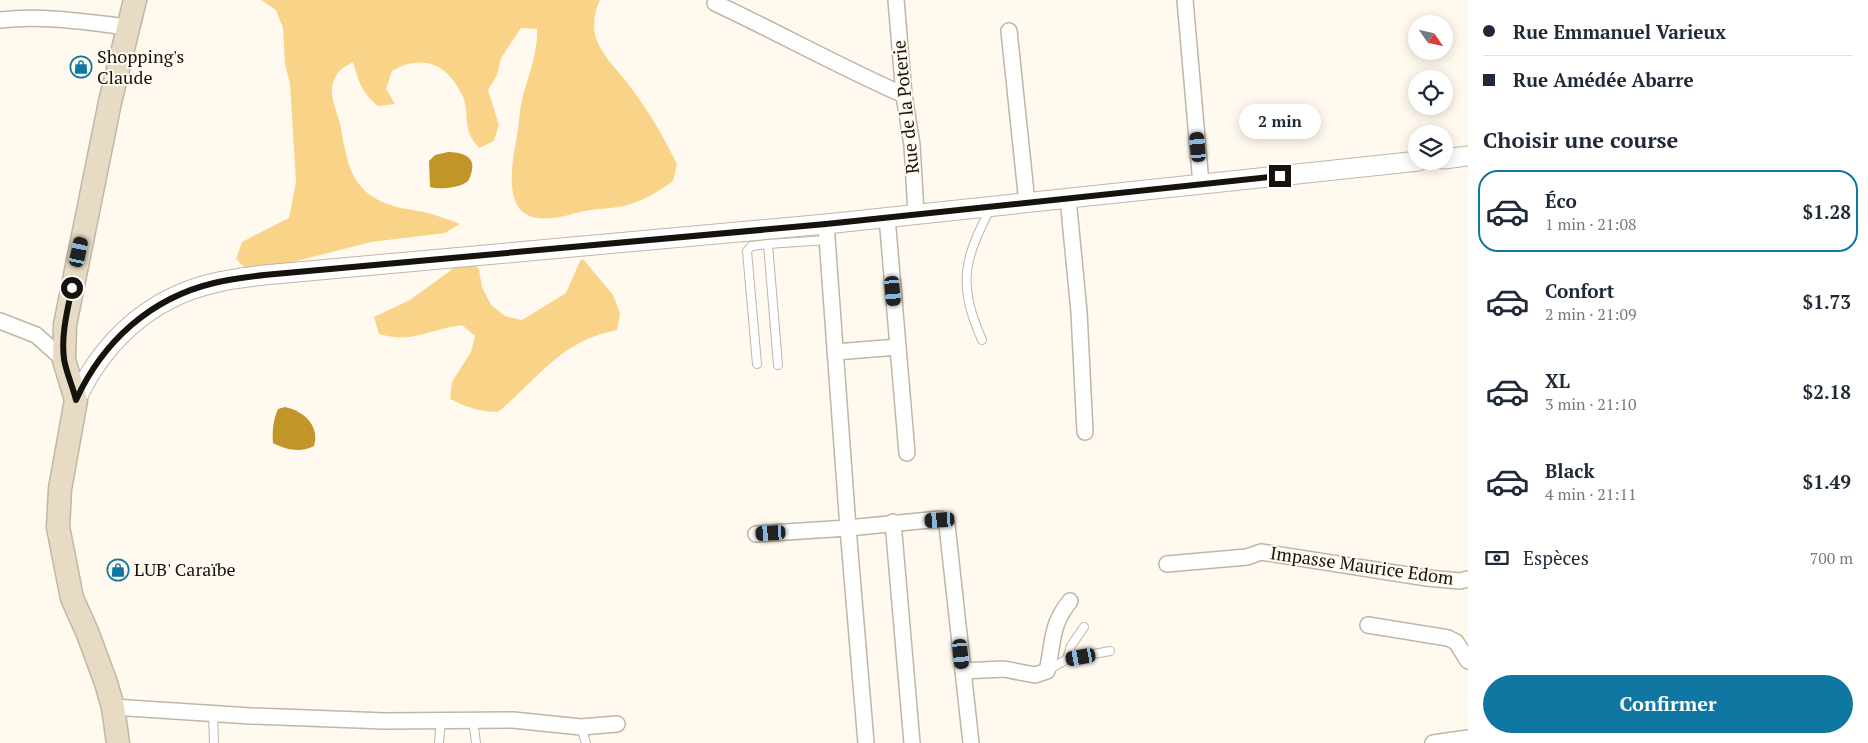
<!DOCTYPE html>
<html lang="fr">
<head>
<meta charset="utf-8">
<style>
  :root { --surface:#fff; --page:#f2f2f3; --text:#1f2937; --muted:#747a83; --line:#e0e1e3; --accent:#1076a2 }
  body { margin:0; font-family:"PT Serif",serif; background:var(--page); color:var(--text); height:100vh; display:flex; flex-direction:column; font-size:19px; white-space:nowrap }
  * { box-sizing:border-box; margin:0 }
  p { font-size:16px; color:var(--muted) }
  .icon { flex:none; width:28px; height:28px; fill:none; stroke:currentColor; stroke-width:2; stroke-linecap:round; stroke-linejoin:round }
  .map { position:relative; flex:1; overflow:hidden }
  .panel { display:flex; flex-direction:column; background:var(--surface); width:400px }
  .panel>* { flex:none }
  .hud { display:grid; align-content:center; height:110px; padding:0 15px; background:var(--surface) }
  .needle { width:32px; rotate:124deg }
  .controls { position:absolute; left:1408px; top:15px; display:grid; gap:10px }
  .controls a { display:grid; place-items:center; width:45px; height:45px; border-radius:50%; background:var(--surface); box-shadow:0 2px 12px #0003; font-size:25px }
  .end { position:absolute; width:22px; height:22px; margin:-11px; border:6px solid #16130d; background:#fff; box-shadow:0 0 0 2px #fff }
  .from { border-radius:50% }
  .bubble { position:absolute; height:35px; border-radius:18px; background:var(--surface); box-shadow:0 2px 12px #0003; font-size:16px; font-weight:700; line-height:35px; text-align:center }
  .car { position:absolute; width:15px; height:30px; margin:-15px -8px; border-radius:6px; box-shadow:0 0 4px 1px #0007; background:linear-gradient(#222 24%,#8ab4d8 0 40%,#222 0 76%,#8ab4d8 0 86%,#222 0) }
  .hud b { display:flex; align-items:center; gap:18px; height:48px; font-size:19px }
  .hud b+b { border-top:1px solid var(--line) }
  .hud i { width:12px; height:12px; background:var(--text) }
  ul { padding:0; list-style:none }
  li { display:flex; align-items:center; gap:15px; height:82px; margin:0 10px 8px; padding:0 5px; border:2px solid transparent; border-radius:20px }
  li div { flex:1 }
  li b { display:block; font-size:19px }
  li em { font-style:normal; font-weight:700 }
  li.current { border-color:var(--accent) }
  li>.icon { width:45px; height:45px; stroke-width:1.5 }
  h2 { padding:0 15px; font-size:22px; line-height:60px }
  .pay { display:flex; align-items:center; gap:12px; height:55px; padding:0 15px; font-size:19px }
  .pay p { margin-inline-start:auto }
  .button { display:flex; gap:10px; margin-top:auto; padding:10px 15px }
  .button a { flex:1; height:58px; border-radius:30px; background:var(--accent); color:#fff; font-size:20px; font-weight:700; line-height:58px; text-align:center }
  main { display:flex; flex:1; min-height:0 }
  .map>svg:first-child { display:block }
  .green { fill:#f9d488 }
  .water { fill:#c29529 }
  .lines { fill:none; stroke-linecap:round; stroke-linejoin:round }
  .service-casing { stroke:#bfb7a6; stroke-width:10 }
  .minor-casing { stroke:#bfb7a6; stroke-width:18 }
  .tertiary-casing { stroke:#bfb7a6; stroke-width:21 }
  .secondary-casing { stroke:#bfb7a6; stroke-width:25 }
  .service { stroke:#fff; stroke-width:8 }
  .minor { stroke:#fff; stroke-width:15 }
  .tertiary { stroke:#fff; stroke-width:19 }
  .secondary { stroke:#e7dcc3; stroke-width:22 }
  .route { stroke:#16130d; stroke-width:6 }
  .labels { text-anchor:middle; stroke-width:4; stroke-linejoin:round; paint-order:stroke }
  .poi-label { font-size:18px; fill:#16130d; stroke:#fff9ef; text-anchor:start }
  .street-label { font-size:18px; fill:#16130d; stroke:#fff9ef }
</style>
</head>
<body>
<main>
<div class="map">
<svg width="1468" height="743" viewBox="0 0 1468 743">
  <rect width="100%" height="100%" fill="#fff9ef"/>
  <g class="green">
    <path d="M 261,0 L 600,0 C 594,11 592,29 597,41 C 605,60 620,72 631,88 C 649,111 664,138 677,164 L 673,181 C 656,193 639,204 618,207 C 604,209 590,209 576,213 C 509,233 506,195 516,141 C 519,128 519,113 522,100 C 528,75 538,55 537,29 L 521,28 L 501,58 L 497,75 L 488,90 L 499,125 L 494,141 L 479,148 C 476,144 472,140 470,135 C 465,124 468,109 463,97 C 449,65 423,53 392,71 L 386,89 L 395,104 L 378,106 C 361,91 359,83 353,62 C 342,68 337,71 333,83 C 329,96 337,111 340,124 C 346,152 347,180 373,197 C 390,208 409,209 428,213 C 439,216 450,220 460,224 L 445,233 L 371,242 L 265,269 L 248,271 L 236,259 L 242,242 L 289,218 L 296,182 L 290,84 L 285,64 L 283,28 L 276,10 Z"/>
    <path d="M 469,257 L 479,270 L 482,287 L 491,305 L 505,316 L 522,320 L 566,293 L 580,261 L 583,259 L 613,295 L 620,313 L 617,330 C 560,341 539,378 498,412 C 480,412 467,407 450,399 L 452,382 L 471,352 L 475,336 L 462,325 C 429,329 413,344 379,334 L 374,317 L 410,300 Z"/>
  </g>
  <g class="water">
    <path d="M 448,152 C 459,152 475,155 472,170 C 471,174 470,178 468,181 C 460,188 439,190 430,187 L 429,161 L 435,155 Z"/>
    <path d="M 285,407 C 304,411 320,426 314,446 C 301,453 286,450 273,443 C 272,432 273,420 278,409 Z"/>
  </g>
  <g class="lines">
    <g class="service-casing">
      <g id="service">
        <path d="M 982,340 C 957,283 964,260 991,207"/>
        <polyline points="757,364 747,251 751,246 768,244"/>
        <polyline points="778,365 768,244 827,240"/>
        <polyline points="1067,659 1071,646 1084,627"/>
        <polyline points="1047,671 1067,659 1110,651"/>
        <polyline points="213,713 214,743"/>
        <polyline points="473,720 476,743"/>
        <polyline points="581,727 586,743"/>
        <polyline points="439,743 441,720"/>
      </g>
    </g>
    <g class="minor-casing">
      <g id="minor">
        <polyline points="896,0 904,95 912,145 916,214"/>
        <polyline points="1185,0 1201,184"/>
        <path d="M 715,3 C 779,33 840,67 904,95"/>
        <path d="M 0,20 C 42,15 86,22 128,27"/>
        <polyline points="1009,31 1027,203"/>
        <polyline points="1068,198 1079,312 1085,432"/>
        <polyline points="887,217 907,453"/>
        <polyline points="826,224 848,528 940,519 947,525 971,743"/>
        <polyline points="0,321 36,335 64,360"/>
        <polyline points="835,352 898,347"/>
        <polyline points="893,522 912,743"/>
        <polyline points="756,534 848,528 866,743"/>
        <polyline points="1167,564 1247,557 1261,552 1427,578 1460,581 1468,579"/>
        <polyline points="1368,625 1448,638 1456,642 1468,661"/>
        <path d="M 963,671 L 1004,669 L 1035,675 L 1047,671 C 1054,641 1050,626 1070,601"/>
        <polyline points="113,707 251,716 385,721 513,720 581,727 617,724"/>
        <polyline points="1433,743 1468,738"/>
      </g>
    </g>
    <g class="tertiary-casing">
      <g id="tertiary">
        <polyline points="1444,159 1468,156"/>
        <path d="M 76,400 C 103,341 150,298 214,283 C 230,279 247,277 264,275 L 826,224 L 1419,161"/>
      </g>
    </g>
    <g class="secondary-casing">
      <polyline id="secondary" points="118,743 113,707 106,683 88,634 72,598 58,527 60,489 76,400 64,360 65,325 110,102 135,0"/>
    </g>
    <use href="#service" class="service"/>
    <use href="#minor" class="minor"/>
    <use href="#tertiary" class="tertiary"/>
    <use href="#secondary" class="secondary"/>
  </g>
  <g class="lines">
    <path class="route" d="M 72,288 C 67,312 61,335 64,359 C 66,372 73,387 76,400 C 103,341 151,298 214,283 C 230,279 247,277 264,275 L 826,224 L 1280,176"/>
  </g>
  <defs>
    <g id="shop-ring" transform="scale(1.125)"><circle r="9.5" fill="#fff9ef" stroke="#1076a2" stroke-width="1.5"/><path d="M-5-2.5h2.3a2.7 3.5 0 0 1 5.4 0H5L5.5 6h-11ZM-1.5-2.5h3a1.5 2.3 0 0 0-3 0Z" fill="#1076a2"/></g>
  </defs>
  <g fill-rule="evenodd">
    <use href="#shop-ring" x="81" y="67"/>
    <use href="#shop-ring" x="118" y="570"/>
  </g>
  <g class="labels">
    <g class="poi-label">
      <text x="97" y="63">Shopping's<tspan x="97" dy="21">Claude</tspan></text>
      <text x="134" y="576">LUB' Caraïbe</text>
    </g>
    <g class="street-label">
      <text transform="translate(906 107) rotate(-96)" y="6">Rue de la Poterie</text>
      <text transform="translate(1362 566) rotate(8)" y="6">Impasse Maurice Edom</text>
    </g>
  </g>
</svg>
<div class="controls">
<a><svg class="needle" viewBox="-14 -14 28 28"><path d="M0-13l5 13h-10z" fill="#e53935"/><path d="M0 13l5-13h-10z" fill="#747a83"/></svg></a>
<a><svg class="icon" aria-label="locate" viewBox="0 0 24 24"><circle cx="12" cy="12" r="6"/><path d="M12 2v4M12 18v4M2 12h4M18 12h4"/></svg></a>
<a><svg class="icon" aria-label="layers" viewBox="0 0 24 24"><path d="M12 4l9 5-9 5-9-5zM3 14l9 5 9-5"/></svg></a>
</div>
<i class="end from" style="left:72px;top:288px"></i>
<i class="end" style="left:1280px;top:176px"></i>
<div class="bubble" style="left:1239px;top:104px;width:82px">2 min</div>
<i class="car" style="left:1198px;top:147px;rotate:355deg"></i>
<i class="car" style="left:79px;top:252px;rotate:12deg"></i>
<i class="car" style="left:893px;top:291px;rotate:175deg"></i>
<i class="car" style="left:940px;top:520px;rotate:267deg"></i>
<i class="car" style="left:771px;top:533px;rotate:267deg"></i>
<i class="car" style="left:961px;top:654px;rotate:174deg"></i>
<i class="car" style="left:1081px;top:657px;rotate:260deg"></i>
</div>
<section class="panel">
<div class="hud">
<b><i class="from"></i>Rue Emmanuel Varieux</b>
<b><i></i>Rue Amédée Abarre</b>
</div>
<h2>Choisir une course</h2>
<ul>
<li class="current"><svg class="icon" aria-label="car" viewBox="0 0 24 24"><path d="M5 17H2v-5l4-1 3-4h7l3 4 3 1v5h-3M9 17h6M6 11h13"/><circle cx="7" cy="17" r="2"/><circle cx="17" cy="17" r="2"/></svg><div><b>Éco</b><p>1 min · 21:08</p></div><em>$1.28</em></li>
<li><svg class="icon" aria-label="car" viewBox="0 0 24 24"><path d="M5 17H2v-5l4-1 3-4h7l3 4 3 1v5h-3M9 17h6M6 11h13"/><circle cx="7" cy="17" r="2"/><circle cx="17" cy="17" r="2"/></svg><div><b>Confort</b><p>2 min · 21:09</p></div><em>$1.73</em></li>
<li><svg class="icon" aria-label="car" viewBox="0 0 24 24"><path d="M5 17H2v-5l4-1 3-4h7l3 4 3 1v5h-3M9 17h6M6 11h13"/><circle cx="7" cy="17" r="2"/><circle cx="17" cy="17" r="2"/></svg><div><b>XL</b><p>3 min · 21:10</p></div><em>$2.18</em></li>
<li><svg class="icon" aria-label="car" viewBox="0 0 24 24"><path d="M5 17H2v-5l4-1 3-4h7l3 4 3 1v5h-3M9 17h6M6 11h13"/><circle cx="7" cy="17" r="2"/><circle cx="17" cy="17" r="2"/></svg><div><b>Black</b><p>4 min · 21:11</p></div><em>$1.49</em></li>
</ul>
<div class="pay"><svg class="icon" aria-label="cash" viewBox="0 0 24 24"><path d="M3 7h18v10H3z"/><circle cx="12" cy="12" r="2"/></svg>Espèces<p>700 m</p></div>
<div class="button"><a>Confirmer</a></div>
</section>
</main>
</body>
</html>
